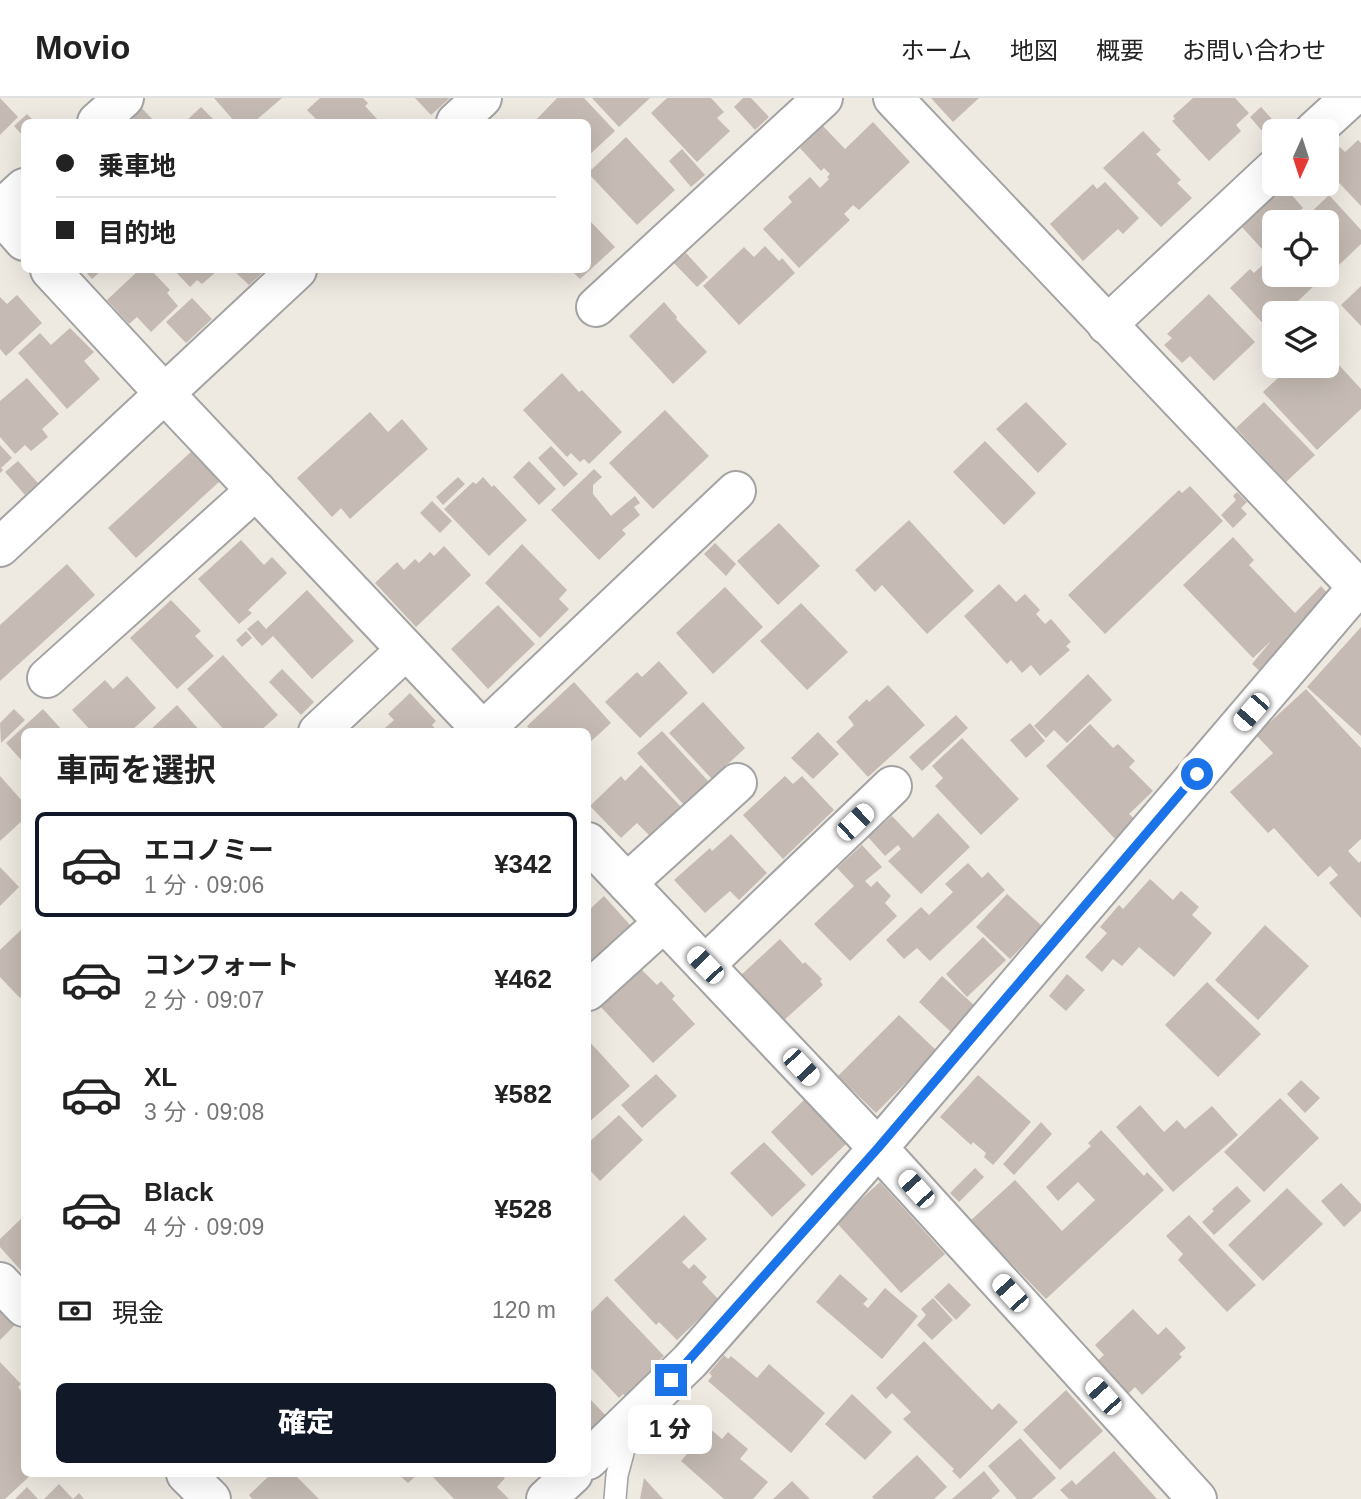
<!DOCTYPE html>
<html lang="ja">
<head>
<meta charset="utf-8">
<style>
  :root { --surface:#fff; --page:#f6f6f6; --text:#222; --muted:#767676; --line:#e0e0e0; --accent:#111827 }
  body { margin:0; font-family:Helvetica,"Noto Sans JP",sans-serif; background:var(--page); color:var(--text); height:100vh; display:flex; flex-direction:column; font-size:26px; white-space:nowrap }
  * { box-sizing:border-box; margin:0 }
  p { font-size:23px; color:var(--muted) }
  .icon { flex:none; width:38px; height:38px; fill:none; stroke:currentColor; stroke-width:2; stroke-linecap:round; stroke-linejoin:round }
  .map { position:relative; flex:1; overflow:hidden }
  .side { position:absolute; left:21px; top:630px; width:570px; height:749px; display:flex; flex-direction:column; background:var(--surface); border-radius:10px; box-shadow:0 7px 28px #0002 }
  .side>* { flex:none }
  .top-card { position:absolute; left:21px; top:21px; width:570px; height:154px; border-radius:10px; box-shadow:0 7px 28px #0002; display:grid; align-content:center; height:154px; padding:0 35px; background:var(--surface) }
  .needle { width:46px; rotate:183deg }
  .tools { position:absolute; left:1262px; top:21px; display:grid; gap:14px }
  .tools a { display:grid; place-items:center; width:77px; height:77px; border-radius:10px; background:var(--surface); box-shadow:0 7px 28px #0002; font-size:35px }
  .end { position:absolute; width:32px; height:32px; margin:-16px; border:9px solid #1a73e8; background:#fff; box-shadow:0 0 0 4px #fff }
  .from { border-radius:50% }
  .bubble { position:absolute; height:49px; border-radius:10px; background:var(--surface); box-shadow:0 7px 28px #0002; font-size:23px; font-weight:800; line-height:49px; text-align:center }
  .car { position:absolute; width:21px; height:42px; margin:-21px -10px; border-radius:9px; box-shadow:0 0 5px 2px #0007; background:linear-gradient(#fff 24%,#345 0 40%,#fff 0 76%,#345 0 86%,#fff 0) }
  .top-card b { display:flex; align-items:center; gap:24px; height:66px; font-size:26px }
  .top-card b+b { border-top:2px solid var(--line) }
  .top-card i { width:18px; height:18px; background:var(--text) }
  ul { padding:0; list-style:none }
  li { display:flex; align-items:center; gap:21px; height:105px; margin:0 14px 10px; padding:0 21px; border:4px solid transparent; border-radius:10px }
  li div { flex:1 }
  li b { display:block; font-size:26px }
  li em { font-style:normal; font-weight:800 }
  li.selected { border-color:var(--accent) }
  li>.icon { width:63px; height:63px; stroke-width:1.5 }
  h2 { padding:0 35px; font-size:32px; line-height:84px }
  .pay { display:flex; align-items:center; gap:18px; height:77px; padding:0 35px; font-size:26px }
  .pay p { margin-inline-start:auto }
  .action { display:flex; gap:14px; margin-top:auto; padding:14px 35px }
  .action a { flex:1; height:80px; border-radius:10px; background:var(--accent); color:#fff; font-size:28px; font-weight:800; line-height:80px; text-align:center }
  header { display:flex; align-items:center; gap:42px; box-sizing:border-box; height:98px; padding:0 35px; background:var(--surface); border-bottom:2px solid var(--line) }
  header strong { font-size:33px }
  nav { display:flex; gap:38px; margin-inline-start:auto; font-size:24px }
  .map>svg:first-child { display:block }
  .building { fill:#c5bbb4 }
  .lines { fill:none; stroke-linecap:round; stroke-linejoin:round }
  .service-casing { stroke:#a3a3a3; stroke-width:24 }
  .minor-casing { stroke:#a3a3a3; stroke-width:42 }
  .service { stroke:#fff; stroke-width:21 }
  .minor { stroke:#fff; stroke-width:38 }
  .route { stroke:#1a73e8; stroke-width:9 }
</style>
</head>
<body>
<header>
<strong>Movio</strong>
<nav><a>ホーム</a><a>地図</a><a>概要</a><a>お問い合わせ</a></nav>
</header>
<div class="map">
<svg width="1361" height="1401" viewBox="0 0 1361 1401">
  <rect width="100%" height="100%" fill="#eee9e1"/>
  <g class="building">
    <polygon points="0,0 18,19 0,37"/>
    <polygon points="214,0 282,0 254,24 235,24"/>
    <polygon points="320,0 363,0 368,5 365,8 378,22 375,24 319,24 307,12"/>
    <polygon points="415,0 450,0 431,17"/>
    <polygon points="557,0 584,0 615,33 588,58 588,24 534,24"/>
    <polygon points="592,0 650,0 619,29"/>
    <polygon points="667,0 711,0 724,14 717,20 730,33 697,64 651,15"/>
    <polygon points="743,0 751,0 769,19 755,32 734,9"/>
    <polygon points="931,0 979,0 953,24"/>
    <polygon points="1193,0 1235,0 1249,15 1236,27 1241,33 1209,63 1172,23 1175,21 1173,18"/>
    <polygon points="136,4 155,24 137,24 126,14"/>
    <polygon points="201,9 216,24 185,24"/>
    <polygon points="1261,9 1281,31 1274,33 1274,37 1269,41 1250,19"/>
    <polygon points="27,16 35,24 24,24 24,39 14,28"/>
    <polygon points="873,24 910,64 859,112 853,107 844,116 850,122 799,170 763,131 792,104 788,99 810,79 820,90 829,81 827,79 830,76 824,70 821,73 800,50 823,28 845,51"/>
    <polygon points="1143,33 1161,52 1156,56 1181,82 1177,85 1192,100 1161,129 1103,70"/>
    <polygon points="626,39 675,92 637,127 588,75"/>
    <polygon points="1358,42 1361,45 1361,108 1326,71 1326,62 1340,49 1345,54"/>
    <polygon points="682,51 705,77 691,89 669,63"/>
    <polygon points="1105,84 1139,120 1123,136 1118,131 1083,163 1050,126 1093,86 1097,91"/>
    <polygon points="1284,88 1303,110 1288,124 1274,124 1274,141 1262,151 1241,128"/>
    <polygon points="1329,97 1361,132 1361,146 1321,184 1315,177 1326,177 1326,124 1301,124"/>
    <polygon points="588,121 615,149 580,181 571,172 588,172"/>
    <polygon points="765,148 779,163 782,160 795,175 739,227 703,188 744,149 754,159"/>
    <polygon points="686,155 708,179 697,189 674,165"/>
    <polygon points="1274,156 1274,177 1306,177 1315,187 1285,215 1274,215 1274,225 1268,231 1230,190 1250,171 1254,175"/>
    <polygon points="84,172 102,172 92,181"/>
    <polygon points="139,172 151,172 170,192 167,195 178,208 151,234 137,219 129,226 107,202"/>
    <polygon points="174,172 218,172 202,186 197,182 190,189"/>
    <polygon points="233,172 258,172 262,175 249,187"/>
    <polygon points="1361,188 1361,228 1341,207"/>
    <polygon points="1209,196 1255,244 1214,283 1190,258 1182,265 1164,247 1172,240 1167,236"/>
    <polygon points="17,197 42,225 6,258 0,251 0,199 7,206"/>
    <polygon points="192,200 212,221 186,245 166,224"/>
    <polygon points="664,204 677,219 676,221 707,254 673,286 629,238"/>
    <polygon points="70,230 94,254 84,263 100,281 67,311 18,255 40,235 51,247"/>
    <polygon points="1326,253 1361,291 1361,311 1317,352 1263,294 1279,279 1273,273 1278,268 1326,268"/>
    <polygon points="562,275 579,294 582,292 622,334 589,366 584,361 580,364 571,355 567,359 523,312"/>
    <polygon points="27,280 59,316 42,331 48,339 31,353 25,347 15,356 0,339 0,303"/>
    <polygon points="1026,304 1067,346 1038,375 996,331"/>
    <polygon points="1264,304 1315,357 1286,384 1236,330"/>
    <polygon points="665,312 709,358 653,411 609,365"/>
    <polygon points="370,314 388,334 402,321 428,351 350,421 341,410 332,419 297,380"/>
    <polygon points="985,343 1036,395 1004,427 953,374"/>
    <polygon points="0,347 12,360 1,370 3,372 0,375"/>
    <polygon points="551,348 578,376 564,389 538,360"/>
    <polygon points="193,352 220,383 136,460 108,430"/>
    <polygon points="18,363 38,385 25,397 5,374"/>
    <polygon points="529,363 556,391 539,407 513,379"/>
    <polygon points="594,371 602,379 593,387 593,396 611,418 635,398 640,405 634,409 640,417 622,432 626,436 599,462 551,412"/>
    <polygon points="458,379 465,386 443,407 436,399"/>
    <polygon points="483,379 492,389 494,387 527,422 489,458 444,411 473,384 476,386"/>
    <polygon points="1190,388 1223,423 1105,536 1068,497 1179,392 1182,395"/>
    <polygon points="1237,394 1247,404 1241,410 1247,416 1233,430 1221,417 1236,402 1233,398"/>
    <polygon points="432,403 452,423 440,435 420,415"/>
    <polygon points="909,422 974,493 927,536 882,487 875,494 855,472"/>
    <polygon points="779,425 820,468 778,507 737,463"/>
    <polygon points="1233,439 1254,462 1249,467 1295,515 1321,488 1330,498 1262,575 1252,566 1271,543 1253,560 1183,487"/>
    <polygon points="241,442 264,467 272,459 287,475 248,512 252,515 239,526 198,481"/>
    <polygon points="715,445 736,466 726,478 704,456"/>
    <polygon points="522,446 567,492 559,501 569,511 540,540 485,485"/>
    <polygon points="444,448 471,477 416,529 375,485 397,464 404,472 415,461 419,465 430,454 434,458"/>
    <polygon points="67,466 95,497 0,583 0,527"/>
    <polygon points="999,486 1016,504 1025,496 1040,512 1036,516 1045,526 1051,521 1071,544 1066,548 1070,552 1040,578 1031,567 1022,575 1011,562 1007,566 964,518"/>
    <polygon points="725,489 763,529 713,576 676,535"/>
    <polygon points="307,492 354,543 312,581 273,538 262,548 247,531 258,522 266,531"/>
    <polygon points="171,502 201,533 195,538 214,558 177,591 130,540"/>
    <polygon points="801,505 848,554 807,592 760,543"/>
    <polygon points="498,507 535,546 488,591 451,551"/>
    <polygon points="1361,529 1361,638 1307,589"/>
    <polygon points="246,533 252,540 242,549 236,542"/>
    <polygon points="223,557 278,617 259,634 226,634 187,591"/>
    <polygon points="659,563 688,595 640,640 605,604 637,574 642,579"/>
    <polygon points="282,571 314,604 301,617 269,584"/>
    <polygon points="1088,576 1112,602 1067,645 1054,632 1046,640 1034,628"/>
    <polygon points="127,578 156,610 130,634 92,634 72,612 105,582 113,591"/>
    <polygon points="574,584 611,625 588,646 588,634 532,634 527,628"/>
    <polygon points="888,587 925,627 868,679 836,644 854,627 848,619 867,601 869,604"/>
    <polygon points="1306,591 1361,650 1361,741 1348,753 1359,765 1361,763 1361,820 1329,785 1338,777 1330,768 1318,779 1274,730 1268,735 1230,694 1273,655 1256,637"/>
    <polygon points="410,595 436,623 432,627 438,634 388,634 385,630 394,622 388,616"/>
    <polygon points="703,604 745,650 712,681 669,635"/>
    <polygon points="177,607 201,634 148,634"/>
    <polygon points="14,611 25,622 1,645 0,625"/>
    <polygon points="43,611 62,632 24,634 24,665 6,645"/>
    <polygon points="956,617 968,630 922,673 909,659"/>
    <polygon points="1030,625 1045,643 1026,660 1010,642"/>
    <polygon points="1090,626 1113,650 1118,646 1135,663 1129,669 1153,693 1129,716 1137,723 1117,743 1046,668"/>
    <polygon points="662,633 709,684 684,707 637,655"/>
    <polygon points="818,634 839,656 813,681 791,660"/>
    <polygon points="962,640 1019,701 981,737 935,688 943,680 932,668"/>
    <polygon points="641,667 682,710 651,739 637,725 621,740 590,708 621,678 625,683"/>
    <polygon points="0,678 24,705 24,721 0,743"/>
    <polygon points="785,678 793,686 802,678 834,712 783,761 743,717"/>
    <polygon points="938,715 970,749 921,796 888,763 901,751 898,747 885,758 868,739 892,718 913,740"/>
    <polygon points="731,736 767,775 739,802 730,793 705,815 674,782 710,750 712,753"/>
    <polygon points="862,747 882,769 865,783 871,789 877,783 891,798 885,805 897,818 850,863 814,826 854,788 837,770"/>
    <polygon points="968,765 982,780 988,774 1005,792 930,863 917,850 904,861 886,842 921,809 929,817 953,794 945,786"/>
    <polygon points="0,769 19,789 0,808"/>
    <polygon points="1150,781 1173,802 1181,793 1199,809 1192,817 1212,835 1174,879 1139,849 1122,868 1113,861 1102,874 1085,859 1107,835 1100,829 1119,807 1123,811"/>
    <polygon points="1007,796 1042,828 1010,861 976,829"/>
    <polygon points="604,798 630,827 588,866 588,813"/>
    <polygon points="1265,827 1309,868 1258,922 1215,882"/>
    <polygon points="24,829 24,896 20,900 0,879 0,852"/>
    <polygon points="983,839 1006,862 967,899 946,876"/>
    <polygon points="780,841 803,866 805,864 822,881 820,883 823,887 782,924 740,878"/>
    <polygon points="640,870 657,887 661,883 675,898 672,901 695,926 653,965 600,908"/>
    <polygon points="1067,876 1085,892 1066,913 1049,898"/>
    <polygon points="942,878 975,908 951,934 919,904"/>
    <polygon points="1207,884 1261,936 1218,979 1165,927"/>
    <polygon points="899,917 937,953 876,1015 838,978"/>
    <polygon points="588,942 630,988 589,1024 588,1023"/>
    <polygon points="656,976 677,998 642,1030 621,1007"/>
    <polygon points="978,977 1031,1024 993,1067 984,1059 986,1055 973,1044 971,1047 940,1019"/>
    <polygon points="1301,982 1320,1000 1305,1015 1287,996"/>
    <polygon points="1280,1000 1319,1040 1264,1094 1224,1054"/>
    <polygon points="804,1002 846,1046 812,1078 771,1034"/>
    <polygon points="1140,1007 1164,1034 1177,1022 1185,1031 1212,1008 1238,1037 1173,1094 1116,1029"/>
    <polygon points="619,1017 643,1042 600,1083 588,1070 588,1045"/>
    <polygon points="1041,1024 1052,1036 1014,1077 1003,1066"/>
    <polygon points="1101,1032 1144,1078 1147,1074 1164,1092 1046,1201 970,1123 1015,1082 1062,1133 1095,1102 1078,1084 1058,1103 1046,1089 1091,1048 1088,1045"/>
    <polygon points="764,1044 806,1087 772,1119 730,1075"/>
    <polygon points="975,1070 984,1079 959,1104 950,1095"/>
    <polygon points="880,1084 945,1156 901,1195 836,1124"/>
    <polygon points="1341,1085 1361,1106 1361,1113 1344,1129 1321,1103"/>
    <polygon points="1237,1088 1251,1103 1214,1137 1202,1124 1214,1113 1212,1111"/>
    <polygon points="1287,1090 1323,1126 1263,1183 1228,1147"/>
    <polygon points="684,1117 707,1141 682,1164 689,1171 694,1166 707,1179 702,1184 719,1202 677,1242 659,1224 656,1227 614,1182"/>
    <polygon points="1189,1117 1256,1187 1227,1214 1178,1162 1183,1156 1166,1138"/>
    <polygon points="24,1118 24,1176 0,1149 0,1141"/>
    <polygon points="840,1176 868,1201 863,1206 868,1210 885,1190 918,1218 882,1261 816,1204"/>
    <polygon points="949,1185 971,1207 956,1222 934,1199"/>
    <polygon points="607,1198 664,1258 651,1270 658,1278 631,1304 623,1296 619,1300 588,1267 588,1217"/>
    <polygon points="933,1200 953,1222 932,1242 917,1227 926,1217 921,1211"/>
    <polygon points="0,1204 19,1223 0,1242"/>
    <polygon points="1133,1211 1158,1237 1166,1229 1186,1250 1179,1256 1182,1259 1142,1297 1135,1289 1126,1298 1095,1265 1104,1257 1095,1247"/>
    <polygon points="924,1243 992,1312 999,1305 1018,1324 960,1381 952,1373 954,1371 903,1321 911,1314 892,1295 886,1301 876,1290"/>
    <polygon points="724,1257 728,1261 731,1258 757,1280 769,1266 825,1315 791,1355 708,1283 712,1278 709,1275"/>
    <polygon points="0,1264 21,1286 18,1289 24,1297 24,1376 32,1376 5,1401 0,1401"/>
    <polygon points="1066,1292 1103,1333 1060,1372 1023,1332"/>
    <polygon points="852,1296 892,1334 865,1362 825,1326"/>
    <polygon points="588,1299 610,1322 588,1344"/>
    <polygon points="709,1330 722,1341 728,1334 748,1351 740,1361 768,1384 753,1401 724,1401 681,1363"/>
    <polygon points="1020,1340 1056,1380 1032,1401 1017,1401 988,1368"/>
    <polygon points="1114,1353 1157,1401 1069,1401 1060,1392 1072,1382 1076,1387"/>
    <polygon points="917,1357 947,1389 934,1401 874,1401 872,1399"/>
    <polygon points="984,1373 1000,1393 991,1401 952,1401"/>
    <polygon points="271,1376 294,1376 319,1401 252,1401 249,1397"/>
    <polygon points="398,1376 418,1376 408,1385"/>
    <polygon points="435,1376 500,1376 505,1380 497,1389 509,1401 454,1401 432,1378"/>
    <polygon points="644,1380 663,1401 640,1401"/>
    <polygon points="792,1383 810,1401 773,1401"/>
    <polygon points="59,1386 73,1401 79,1395 84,1401 44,1401"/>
    <polygon points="27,1389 38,1401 15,1401"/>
  </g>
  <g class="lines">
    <g class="service-casing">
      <polyline id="service" points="615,1401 617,1377 630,1329"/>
    </g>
    <g class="minor-casing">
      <g id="minor">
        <polyline points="893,0 1361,493"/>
        <polyline points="97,24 124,0"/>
        <polyline points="456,24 482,0"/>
        <polyline points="1314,33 1350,0"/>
        <polyline points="0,112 24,90"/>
        <polyline points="0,116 24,143"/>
        <polyline points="50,172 164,295 484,634"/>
        <polyline points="596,209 823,0"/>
        <polyline points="1107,227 1274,71"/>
        <polyline points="0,449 297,172"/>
        <polyline points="47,580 256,392"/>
        <polyline points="483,633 736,393"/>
        <polyline points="318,634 406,552"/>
        <polyline points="588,744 878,1050 1197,1401"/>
        <polyline points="627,785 737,685"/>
        <polyline points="705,867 892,688"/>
        <polyline points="588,893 664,824"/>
        <polyline points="0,1184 24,1209"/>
        <polyline points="588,1362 690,1263 878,1050 1361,485"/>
        <polyline points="186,1376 211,1401"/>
        <polyline points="546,1401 573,1376"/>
      </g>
    </g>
    <use href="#service" class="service"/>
    <use href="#minor" class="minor"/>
  </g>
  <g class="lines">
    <polyline class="route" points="671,1282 878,1050 1197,676"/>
  </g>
</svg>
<div class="tools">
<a><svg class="needle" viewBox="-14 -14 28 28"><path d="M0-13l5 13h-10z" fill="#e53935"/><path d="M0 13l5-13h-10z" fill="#767676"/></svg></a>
<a><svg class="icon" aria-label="locate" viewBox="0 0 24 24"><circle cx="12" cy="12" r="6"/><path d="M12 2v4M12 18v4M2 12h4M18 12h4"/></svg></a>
<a><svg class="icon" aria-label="layers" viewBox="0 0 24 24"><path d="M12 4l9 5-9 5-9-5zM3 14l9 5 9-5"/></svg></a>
</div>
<i class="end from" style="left:1197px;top:676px"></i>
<i class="end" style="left:671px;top:1282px"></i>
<div class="bubble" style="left:628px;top:1307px;width:84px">1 分</div>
<i class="car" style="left:1251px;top:614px;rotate:221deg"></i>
<i class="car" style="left:855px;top:724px;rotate:46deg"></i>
<i class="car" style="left:705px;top:867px;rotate:316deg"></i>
<i class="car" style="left:801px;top:969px;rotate:137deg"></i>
<i class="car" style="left:916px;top:1091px;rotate:318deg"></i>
<i class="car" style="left:1010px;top:1195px;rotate:318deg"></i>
<i class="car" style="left:1103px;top:1298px;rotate:318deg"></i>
<div class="top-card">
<b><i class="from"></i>乗車地</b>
<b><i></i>目的地</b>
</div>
<section class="side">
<h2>車両を選択</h2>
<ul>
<li class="selected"><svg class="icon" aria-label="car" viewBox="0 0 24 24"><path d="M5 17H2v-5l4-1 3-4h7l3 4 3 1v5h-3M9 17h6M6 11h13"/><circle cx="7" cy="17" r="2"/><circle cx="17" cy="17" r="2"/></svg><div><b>エコノミー</b><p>1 分 · 09:06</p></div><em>¥342</em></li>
<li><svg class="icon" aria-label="car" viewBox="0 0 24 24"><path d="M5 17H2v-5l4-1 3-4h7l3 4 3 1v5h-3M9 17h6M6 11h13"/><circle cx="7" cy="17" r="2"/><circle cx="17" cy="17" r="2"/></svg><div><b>コンフォート</b><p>2 分 · 09:07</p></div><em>¥462</em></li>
<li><svg class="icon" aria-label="car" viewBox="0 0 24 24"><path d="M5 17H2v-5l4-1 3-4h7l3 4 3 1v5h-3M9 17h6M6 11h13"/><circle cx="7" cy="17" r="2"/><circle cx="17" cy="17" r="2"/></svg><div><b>XL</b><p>3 分 · 09:08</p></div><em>¥582</em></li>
<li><svg class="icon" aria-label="car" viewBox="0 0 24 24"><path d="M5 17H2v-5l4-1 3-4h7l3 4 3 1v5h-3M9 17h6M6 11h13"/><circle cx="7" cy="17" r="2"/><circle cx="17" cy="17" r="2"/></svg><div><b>Black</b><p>4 分 · 09:09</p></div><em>¥528</em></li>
</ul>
<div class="pay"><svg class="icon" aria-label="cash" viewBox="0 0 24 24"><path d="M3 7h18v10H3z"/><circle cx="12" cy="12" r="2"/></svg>現金<p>120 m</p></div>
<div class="action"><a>確定</a></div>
</section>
</div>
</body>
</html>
